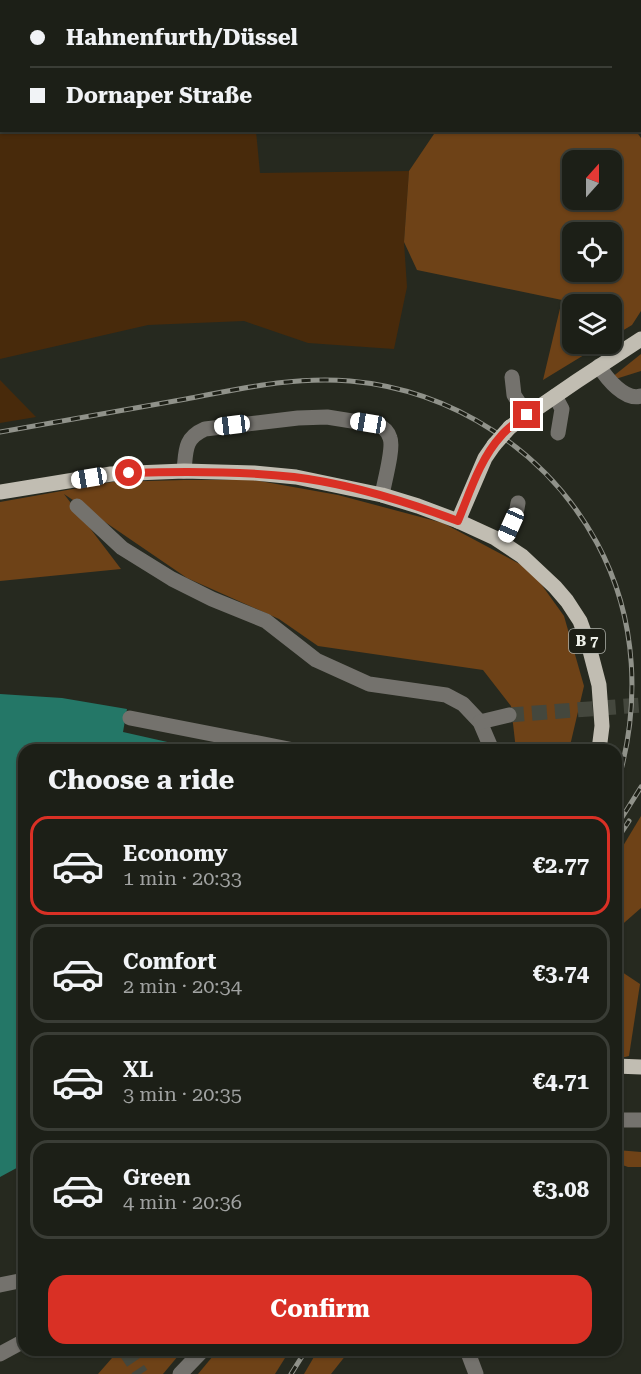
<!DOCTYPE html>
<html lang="en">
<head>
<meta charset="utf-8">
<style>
  :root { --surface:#1c1f17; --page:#252720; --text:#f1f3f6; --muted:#a0a2a1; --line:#3a3d36; --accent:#d93025 }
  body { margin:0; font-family:"Roboto Serif",serif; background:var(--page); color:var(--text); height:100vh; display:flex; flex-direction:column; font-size:22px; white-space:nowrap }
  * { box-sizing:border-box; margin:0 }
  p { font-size:20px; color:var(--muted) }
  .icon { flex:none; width:33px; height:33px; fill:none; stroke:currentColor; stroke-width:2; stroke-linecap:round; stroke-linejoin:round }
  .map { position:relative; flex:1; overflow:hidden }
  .panel { position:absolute; left:18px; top:744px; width:604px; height:612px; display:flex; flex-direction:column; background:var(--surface); border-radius:18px; box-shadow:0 2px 4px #0004,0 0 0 2px var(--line) }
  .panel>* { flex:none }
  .banner { position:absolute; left:0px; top:0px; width:642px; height:132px; box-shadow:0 2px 4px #0004,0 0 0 2px var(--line); display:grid; align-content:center; height:132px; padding:0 30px; background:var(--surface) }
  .needle { width:39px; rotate:21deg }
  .controls { position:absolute; left:562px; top:150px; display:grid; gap:12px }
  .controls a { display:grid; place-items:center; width:60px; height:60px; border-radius:12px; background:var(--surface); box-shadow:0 2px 4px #0004,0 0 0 2px var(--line); font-size:30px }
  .end { position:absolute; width:27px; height:27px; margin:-14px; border:8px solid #d93025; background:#fff; box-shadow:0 0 0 3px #fff }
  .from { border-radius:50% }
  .car { position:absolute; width:18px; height:36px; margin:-18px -9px; border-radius:8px; box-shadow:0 0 4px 2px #0007; background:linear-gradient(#fff 24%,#345 0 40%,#fff 0 76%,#345 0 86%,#fff 0) }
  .banner b { display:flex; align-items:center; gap:21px; height:57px; font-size:22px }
  .banner b+b { border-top:2px solid var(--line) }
  .banner i { width:15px; height:15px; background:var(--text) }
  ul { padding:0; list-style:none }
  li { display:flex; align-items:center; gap:18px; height:99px; margin:0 12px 9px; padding:0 18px; border:3px solid var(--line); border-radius:18px }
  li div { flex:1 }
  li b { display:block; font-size:22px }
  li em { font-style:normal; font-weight:700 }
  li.selected { border-color:var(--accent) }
  li>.icon { width:54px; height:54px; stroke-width:1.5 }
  h2 { padding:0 30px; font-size:27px; line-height:72px }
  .cta { display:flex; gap:12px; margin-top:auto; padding:12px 30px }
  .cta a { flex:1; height:69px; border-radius:18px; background:var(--accent); color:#fff; font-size:24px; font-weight:700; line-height:69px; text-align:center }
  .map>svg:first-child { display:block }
  .green { fill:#482a0b }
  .forest { fill:#6e4217; fill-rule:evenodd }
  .water { fill:#247767 }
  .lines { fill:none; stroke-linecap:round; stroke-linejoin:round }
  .minor-tunnel { stroke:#44473d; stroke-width:15; stroke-dasharray:15 8; stroke-linecap:butt }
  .minor { stroke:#74726d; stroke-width:15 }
  .major { stroke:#c1bdb2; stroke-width:15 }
  .rail-casing { stroke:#90928a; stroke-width:5 }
  .rail { stroke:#1d1f16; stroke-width:3; stroke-dasharray:9; stroke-linecap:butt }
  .major-bridge { stroke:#c1bdb2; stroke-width:15 }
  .route { stroke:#d93025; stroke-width:8 }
  .labels { text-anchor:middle; stroke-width:6; stroke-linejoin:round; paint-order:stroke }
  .shield { fill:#1d1f16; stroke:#afb1aa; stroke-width:1.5 }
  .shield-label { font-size:15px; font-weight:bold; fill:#eef0e9 }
</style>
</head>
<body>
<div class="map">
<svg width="641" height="1374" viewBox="0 0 641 1374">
  <rect width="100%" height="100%" fill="#26291f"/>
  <g class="green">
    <polygon points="0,0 127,0 127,2 2,2 2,130 256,131 260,173 409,171 404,242 407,287 394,349 308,343 244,321 148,325 0,359"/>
    <polygon points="539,0 641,0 641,8 640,2 538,1"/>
    <polygon points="0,380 36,417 0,423"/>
  </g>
  <g class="forest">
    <path d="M 636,131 L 641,138 L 641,311 L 632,325 L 612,337 L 612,304 L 573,304 L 573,344 L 602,344 L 543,380 L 562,300 L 417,270 L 404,242 L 409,171 L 436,131 ZM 612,160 L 612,200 L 573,200 L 573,160 ZM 573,232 L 612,232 L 612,272 L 573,272 Z"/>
    <polygon points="641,354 641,371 606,382"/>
    <polygon points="184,480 254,480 338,495 443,523 531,570 564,616 584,686 569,750 516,750 511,706 483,670 318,646 279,619 187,578 64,494 121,569 0,581 0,502 112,482"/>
    <polygon points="641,816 641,908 617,929 617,856"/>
    <polygon points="616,968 640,984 629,1056 617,1059"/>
    <polygon points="617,1150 641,1152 641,1167 628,1167 617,1163"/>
    <polygon points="119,1350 183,1350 163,1374 98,1374"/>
    <polygon points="218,1350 290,1350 275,1374 198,1374"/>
    <polygon points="318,1350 350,1350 331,1374 304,1374"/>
  </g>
  <polygon class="water" points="0,694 62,698 127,709 123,732 203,750 24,750 24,1164 0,1177"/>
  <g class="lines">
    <g class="minor-tunnel">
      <polyline points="509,715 641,705"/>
      <polyline points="125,1350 141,1374"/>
    </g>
    <g class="minor">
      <polyline points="391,2 391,0"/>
      <path d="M 599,366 C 607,379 625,401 641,396"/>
      <polyline points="512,377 514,395 527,415"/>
      <polyline points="555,396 562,409 558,433"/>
      <path d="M 184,471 C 186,451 184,438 205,429 L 298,418 L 327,417 L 377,425 C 383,427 388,431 390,438 C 394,448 384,483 382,495"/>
      <polyline points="77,506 122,548 172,579 212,599 266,621 316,660 369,684 446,695 463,704 480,722 492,750"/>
      <polyline points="503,542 516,514 518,503"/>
      <polyline points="130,718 294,750"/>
      <polyline points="480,722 509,715"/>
      <polyline points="616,1120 641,1120"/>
      <polyline points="0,1285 24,1280"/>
      <polyline points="467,1350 476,1374"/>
      <polyline points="0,1354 24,1341"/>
      <polyline points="180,1374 203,1350"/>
    </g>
    <g class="major">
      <polyline points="480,0 483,2"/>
      <polyline points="640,111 641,111"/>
      <polyline points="510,427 577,381 641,339"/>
      <polyline points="0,492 111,474 184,471 254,473 296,477 382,495 418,506 458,521 495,538 522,556 555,587 567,601 580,621 588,643 599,685 602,726 599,750"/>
      <polyline points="458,521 485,458 494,445"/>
      <polyline points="616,1066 641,1067"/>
    </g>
    <g class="rail-casing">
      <g id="rail">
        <path d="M 0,432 C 62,421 124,410 186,399 C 239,389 295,376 350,381 C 453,390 547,451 597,543 C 638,619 641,707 616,788"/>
        <polyline points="616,827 641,787"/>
        <polyline points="616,841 629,821"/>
        <polyline points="291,1374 306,1350"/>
      </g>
    </g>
    <use href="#rail" class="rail"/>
    <polyline class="major-bridge" points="494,445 510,427"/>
  </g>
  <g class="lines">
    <path class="route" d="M 129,473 C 184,471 239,471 294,477 C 351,484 405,501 458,521 C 470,492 480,459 501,436 C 508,427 518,421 527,415"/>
  </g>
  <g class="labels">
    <rect class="shield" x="569" y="629" width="36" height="24" rx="4.5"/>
    <g class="shield-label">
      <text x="587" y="646">B 7</text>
    </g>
  </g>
</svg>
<div class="controls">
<a><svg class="needle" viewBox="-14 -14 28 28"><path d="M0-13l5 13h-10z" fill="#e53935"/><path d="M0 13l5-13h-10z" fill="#a0a2a1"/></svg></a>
<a><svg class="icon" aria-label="locate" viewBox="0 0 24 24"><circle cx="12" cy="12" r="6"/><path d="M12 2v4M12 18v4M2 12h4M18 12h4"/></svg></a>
<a><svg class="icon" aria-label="layers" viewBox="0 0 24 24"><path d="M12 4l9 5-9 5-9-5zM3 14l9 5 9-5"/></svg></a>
</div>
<i class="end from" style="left:129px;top:473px"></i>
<i class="end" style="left:527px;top:415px"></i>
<i class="car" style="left:368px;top:423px;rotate:279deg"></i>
<i class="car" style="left:232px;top:425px;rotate:263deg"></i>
<i class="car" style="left:89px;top:478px;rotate:260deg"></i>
<i class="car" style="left:511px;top:525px;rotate:204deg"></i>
<div class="banner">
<b><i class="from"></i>Hahnenfurth/Düssel</b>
<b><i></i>Dornaper Straße</b>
</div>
<section class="panel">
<h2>Choose a ride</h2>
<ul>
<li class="selected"><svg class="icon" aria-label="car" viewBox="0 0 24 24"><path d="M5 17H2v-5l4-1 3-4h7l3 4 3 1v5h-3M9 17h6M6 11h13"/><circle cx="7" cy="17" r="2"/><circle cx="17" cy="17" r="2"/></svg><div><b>Economy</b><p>1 min · 20:33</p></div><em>€2.77</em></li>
<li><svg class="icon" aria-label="car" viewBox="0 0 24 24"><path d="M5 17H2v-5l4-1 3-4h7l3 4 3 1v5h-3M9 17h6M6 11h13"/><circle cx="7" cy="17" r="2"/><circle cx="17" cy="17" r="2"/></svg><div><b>Comfort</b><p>2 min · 20:34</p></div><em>€3.74</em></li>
<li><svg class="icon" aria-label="car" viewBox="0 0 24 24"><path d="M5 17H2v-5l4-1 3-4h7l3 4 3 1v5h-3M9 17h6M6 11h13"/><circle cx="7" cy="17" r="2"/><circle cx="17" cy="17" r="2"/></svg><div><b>XL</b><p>3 min · 20:35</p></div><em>€4.71</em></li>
<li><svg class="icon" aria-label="car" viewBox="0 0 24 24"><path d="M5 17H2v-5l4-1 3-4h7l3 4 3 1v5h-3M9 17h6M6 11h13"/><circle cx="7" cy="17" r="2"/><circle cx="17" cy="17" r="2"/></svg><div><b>Green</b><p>4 min · 20:36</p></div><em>€3.08</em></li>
</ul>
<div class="cta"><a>Confirm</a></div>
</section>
</div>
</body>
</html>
